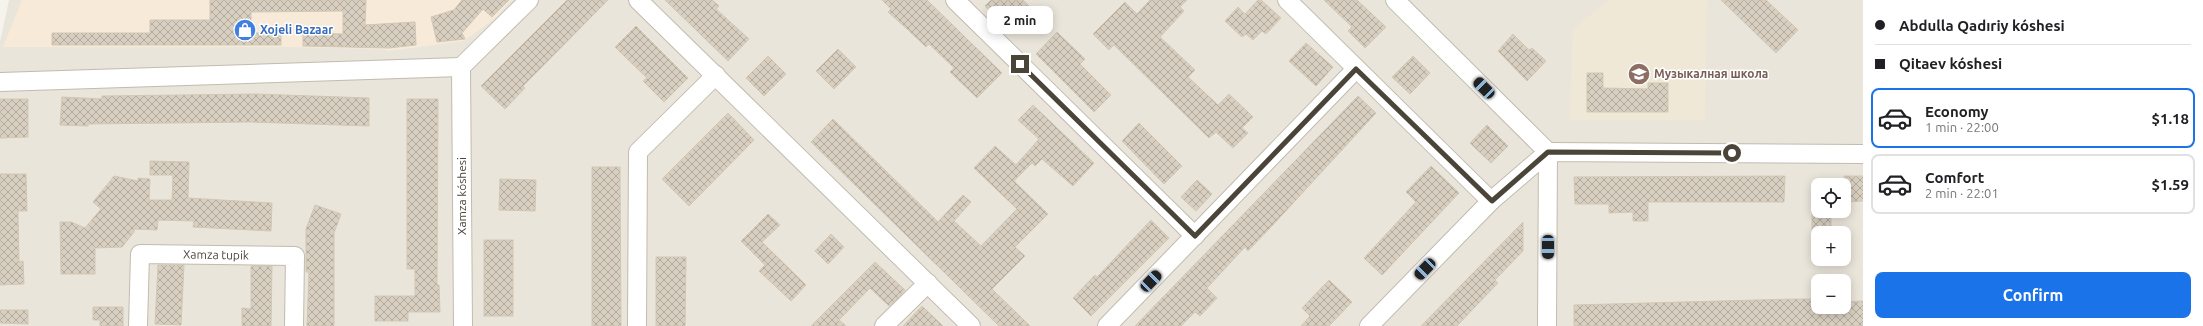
<!DOCTYPE html>
<html lang="en">
<head>
<meta charset="utf-8">
<style>
  :root { --surface:#fff; --page:#f2f2f2; --text:#202124; --muted:#757577; --line:#e0e0e0; --accent:#1a73e8 }
  body { margin:0; font-family:Ubuntu,sans-serif; background:var(--page); color:var(--text); height:100vh; display:flex; flex-direction:column; font-size:15px; white-space:nowrap }
  * { box-sizing:border-box; margin:0 }
  p { font-size:13px; color:var(--muted) }
  .icon { flex:none; width:22px; height:22px; fill:none; stroke:currentColor; stroke-width:2; stroke-linecap:round; stroke-linejoin:round }
  .map { position:relative; flex:1; overflow:hidden }
  .details { display:flex; flex-direction:column; background:var(--surface); width:340px }
  .details>* { flex:none }
  .top-card { display:grid; align-content:center; height:88px; padding:0 12px; background:var(--surface) }
  .controls { position:absolute; left:1811px; top:178px; display:grid; gap:8px }
  .controls a { display:grid; place-items:center; width:40px; height:40px; border-radius:8px; background:var(--surface); box-shadow:0 2px 10px #0003; font-size:20px }
  .end { position:absolute; width:18px; height:18px; margin:-9px; border:5px solid #4b4439; background:#fff; box-shadow:0 0 0 2px #fff }
  .from { border-radius:50% }
  .bubble { position:absolute; height:28px; border-radius:8px; background:var(--surface); box-shadow:0 2px 10px #0003; font-size:13px; font-weight:600; line-height:28px; text-align:center }
  .car { position:absolute; width:12px; height:24px; margin:-12px -6px; border-radius:5px; box-shadow:0 0 3px 1px #0007; background:linear-gradient(#222 24%,#8ab4d8 0 40%,#222 0 76%,#8ab4d8 0 86%,#222 0) }
  .top-card b { display:flex; align-items:center; gap:14px; height:38px; font-size:15px }
  .top-card b+b { border-top:1px solid var(--line) }
  .top-card i { width:10px; height:10px; background:var(--text) }
  ul { padding:0; list-style:none }
  li { display:flex; align-items:center; gap:12px; height:60px; margin:0 8px 6px; padding:0 4px; border:2px solid var(--line); border-radius:8px }
  li div { flex:1 }
  li b { display:block; font-size:15px }
  li em { font-style:normal; font-weight:600 }
  li.active { border-color:var(--accent) }
  li>.icon { width:36px; height:36px; stroke-width:1.5 }
  .action { display:flex; gap:8px; margin-top:auto; padding:8px 12px }
  .action a { flex:1; height:46px; border-radius:8px; background:var(--accent); color:#fff; font-size:16px; font-weight:600; line-height:46px; text-align:center }
  main { display:flex; flex:1; min-height:0 }
  .map>svg:first-child { display:block }
  .residential { fill:#eae5da; fill-rule:evenodd }
  .commercial { fill:#f7ead8 }
  .education { fill:#efe8d6 }
  .building { fill:url(#building-cross-hatch); stroke:#d3c7b4 }
  .lines { fill:none; stroke-linecap:round; stroke-linejoin:round }
  .minor-casing { stroke:#c2bbae; stroke-width:20 }
  .minor { stroke:#fff; stroke-width:18 }
  .route { stroke:#4b4439; stroke-width:5 }
  .labels { text-anchor:middle; stroke-width:3; stroke-linejoin:round; paint-order:stroke }
  .shop-label { font-size:12px; font-weight:bold; fill:#366cbe; stroke:#fff; text-anchor:start }
  .education-label { font-size:12px; font-weight:bold; fill:#785e54; stroke:#fff; text-anchor:start }
  .street-label { font-size:12px; fill:#4b4439; stroke:#fff }
</style>
</head>
<body>
<main>
<div class="map">
<svg width="1863" height="326" viewBox="0 0 1863 326">
  <defs>
    <pattern id="building-cross-hatch" width="8" height="8" patternUnits="userSpaceOnUse"><rect width="8" height="8" fill="#d8cfc1"/><path d="M0 0l8 8M0 8l8-8" fill="none" stroke="#b1aa9e"/></pattern>
  </defs>
  <rect width="100%" height="100%" fill="#f6f3ec"/>
  <path class="residential" d="M 9,0 L 1863,0 L 1863,326 L 0,326 L 0,42 ZM 1818,185 L 1844,185 L 1844,211 L 1818,211 ZM 1818,233 L 1844,233 L 1844,259 L 1818,259 ZM 1818,281 L 1844,281 L 1844,307 L 1818,307 Z"/>
  <polygon class="commercial" points="22,0 511,0 494,19 464,41 389,51 380,49 288,47 3,47"/>
  <polygon class="education" points="1609,0 1707,0 1705,120 1570,120 1573,29"/>
  <g class="building">
    <polygon points="210,0 366,0 365,25 415,22 416,45 389,48 303,46 303,33 343,34 343,11 251,12 251,33 281,33 281,45 52,45 52,33 150,33 150,20 210,20"/>
    <polygon points="462,0 509,0 492,17 483,9 462,33 465,39 437,42 431,17 454,10"/>
    <polygon points="567,0 608,0 523,86 525,88 505,109 481,86"/>
    <polygon points="665,0 712,0 719,6 716,9 749,39 728,61"/>
    <polygon points="882,0 927,0 1002,73 977,98 950,72 954,68 929,44 926,47 907,29 888,12 891,9"/>
    <polygon points="991,0 1023,0 1034,11 1013,33 985,6"/>
    <polygon points="1150,0 1187,0 1180,7 1184,11 1160,37 1195,70 1188,77 1218,105 1229,94 1253,117 1242,128 1248,133 1233,148 1216,132 1209,138 1114,45 1109,50 1093,34 1125,2 1137,14"/>
    <polygon points="1258,0 1261,0 1281,18 1266,34 1262,31 1253,40 1246,34 1242,37 1225,21 1238,7 1245,14"/>
    <polygon points="1324,0 1357,0 1386,27 1365,48 1348,31 1352,27"/>
    <polygon points="1721,0 1766,0 1798,30 1776,53"/>
    <polygon points="636,26 688,78 664,102 643,81 647,78 615,47"/>
    <polygon points="1057,32 1085,59 1080,64 1111,95 1094,112 1036,54"/>
    <polygon points="1513,34 1529,50 1532,48 1546,61 1527,81 1498,51"/>
    <polygon points="1306,43 1333,67 1316,86 1289,61"/>
    <polygon points="838,49 856,67 834,89 816,71"/>
    <polygon points="768,56 786,74 764,96 746,78"/>
    <polygon points="1413,56 1430,73 1410,94 1392,77"/>
    <polygon points="1587,73 1603,73 1603,88 1648,89 1648,83 1668,83 1668,112 1587,112"/>
    <polygon points="256,94 369,98 369,126 250,122 88,124 88,126 60,125 62,97 102,99 102,96"/>
    <polygon points="1358,96 1376,113 1271,227 1248,251 1245,247 1207,288 1217,298 1200,316 1195,312 1181,326 1135,326"/>
    <polygon points="0,99 28,99 28,137 0,138"/>
    <polygon points="407,99 438,99 437,285 439,285 440,312 408,312 408,321 375,321 375,296 415,296 415,269 407,269"/>
    <polygon points="1033,105 1094,163 1073,186 1042,159 1035,166 1032,163 1014,181 1048,214 1015,247 1025,256 992,289 1030,326 999,326 811,142 833,119 938,222 963,195 971,202 954,221 981,246 1017,209 974,168 995,146 1016,165 1039,139 1018,120"/>
    <polygon points="728,113 754,140 689,206 662,179"/>
    <polygon points="1139,123 1182,166 1164,184 1122,141"/>
    <polygon points="1487,125 1508,146 1491,163 1470,143"/>
    <polygon points="150,161 189,162 188,198 272,203 271,231 193,227 194,221 158,220 157,230 134,229 134,232 122,247 95,248 95,274 61,274 60,222 71,222 85,228 101,209 93,202 114,176 138,181 138,178 150,179 149,200 172,200 173,175 150,175"/>
    <polygon points="1431,166 1459,193 1382,275 1364,258 1416,202 1406,192"/>
    <polygon points="592,167 620,167 621,326 592,326"/>
    <polygon points="0,174 26,174 27,211 18,211 19,262 23,261 24,284 0,285"/>
    <polygon points="1785,176 1784,202 1648,202 1648,221 1633,221 1633,212 1609,213 1609,204 1575,204 1574,177"/>
    <polygon points="1844,176 1863,176 1863,201 1844,202"/>
    <polygon points="500,179 536,180 535,211 499,210"/>
    <polygon points="1197,180 1212,194 1196,211 1181,197"/>
    <polygon points="315,205 341,214 334,233 334,326 307,326 309,272 306,272 306,229"/>
    <rect x="1812" y="211" width="19" height="22"/>
    <polygon points="768,214 780,225 762,242 806,285 791,301 759,271 765,265 741,241"/>
    <polygon points="1151,220 1169,238 1091,316 1073,298 1095,275 1097,277"/>
    <polygon points="1523,222 1523,251 1495,280 1498,283 1473,309 1457,326 1421,326"/>
    <polygon points="831,234 844,247 828,264 815,251"/>
    <rect x="484" y="240" width="29" height="76"/>
    <polygon points="656,257 686,257 685,326 656,326"/>
    <polygon points="875,262 905,290 898,298 889,306 870,288 839,320 846,326 811,326"/>
    <polygon points="158,265 184,265 181,325 155,324"/>
    <polygon points="251,266 272,266 271,326 242,326 242,308 251,309"/>
    <polygon points="1329,280 1352,302 1329,326 1301,326 1310,316 1302,308"/>
    <polygon points="1793,299 1818,299 1818,307 1844,307 1844,302 1863,301 1863,326 1574,326 1574,305"/>
    <polygon points="922,306 943,326 903,326"/>
    <polygon points="93,307 123,307 123,326 100,326 100,320 93,320"/>
    <polygon points="0,310 28,310 28,324 0,323"/>
  </g>
  <g class="lines">
    <g class="minor-casing">
      <g id="minor">
        <polyline points="638,0 971,326"/>
        <polyline points="955,0 1195,236"/>
        <polyline points="1287,0 1491,201"/>
        <polyline points="1395,0 1548,152 1547,326"/>
        <polyline points="461,67 463,326"/>
        <polyline points="461,67 529,0"/>
        <polyline points="0,82 461,67"/>
        <polyline points="138,326 140,254 295,256 294,326"/>
        <polyline points="637,326 638,152 716,75"/>
        <polyline points="884,326 928,283"/>
        <polyline points="1107,326 1356,69"/>
        <polyline points="1369,326 1491,201 1548,152 1863,154"/>
      </g>
    </g>
    <use href="#minor" class="minor"/>
  </g>
  <g class="lines">
    <polyline class="route" points="1020,64 1195,236 1356,69 1492,201 1548,152 1732,153"/>
  </g>
  <defs>
    <g id="shop-disc" transform="scale(1.15)"><circle r="9.5" fill="#3f7fe0" stroke="#fff"/><path d="M-5-2.5h2.3a2.7 3.5 0 0 1 5.4 0H5L5.5 6h-11ZM-1.5-2.5h3a1.5 2.3 0 0 0-3 0Z" fill="#fff"/></g>
    <g id="school-disc" transform="scale(1.15)"><circle r="9.5" fill="#8d6e63" stroke="#fff"/><path d="M0-5L7-2L0 1L-7-2ZM-4 1L0 2.5L4 1V4Q0 6-4 4Z" fill="#fff"/></g>
  </defs>
  <g fill-rule="evenodd">
    <use href="#shop-disc" x="245" y="30"/>
    <use href="#school-disc" x="1639" y="74"/>
  </g>
  <g class="labels">
    <g class="shop-label">
      <text x="260" y="34">Xojeli Bazaar</text>
    </g>
    <g class="education-label">
      <text x="1654" y="78">Музыкалная школа</text>
    </g>
    <g class="street-label">
      <text transform="translate(462 196) rotate(-90)" y="4">Xamza kóshesi</text>
      <text transform="translate(216 255) rotate(1)" y="4">Xamza tupik</text>
    </g>
  </g>
</svg>
<div class="controls">
<a><svg class="icon" aria-label="locate" viewBox="0 0 24 24"><circle cx="12" cy="12" r="6"/><path d="M12 2v4M12 18v4M2 12h4M18 12h4"/></svg></a>
<a>+</a>
<a>−</a>
</div>
<i class="end from" style="left:1732px;top:153px"></i>
<i class="end" style="left:1020px;top:64px"></i>
<div class="bubble" style="left:987px;top:6px;width:66px">2 min</div>
<i class="car" style="left:1484px;top:88px;rotate:315deg"></i>
<i class="car" style="left:1548px;top:247px;rotate:180deg"></i>
<i class="car" style="left:1425px;top:269px;rotate:224deg"></i>
<i class="car" style="left:1151px;top:281px;rotate:44deg"></i>
</div>
<section class="details">
<div class="top-card">
<b><i class="from"></i>Abdulla Qadıriy kóshesi</b>
<b><i></i>Qitaev kóshesi</b>
</div>
<ul>
<li class="active"><svg class="icon" aria-label="car" viewBox="0 0 24 24"><path d="M5 17H2v-5l4-1 3-4h7l3 4 3 1v5h-3M9 17h6M6 11h13"/><circle cx="7" cy="17" r="2"/><circle cx="17" cy="17" r="2"/></svg><div><b>Economy</b><p>1 min · 22:00</p></div><em>$1.18</em></li>
<li><svg class="icon" aria-label="car" viewBox="0 0 24 24"><path d="M5 17H2v-5l4-1 3-4h7l3 4 3 1v5h-3M9 17h6M6 11h13"/><circle cx="7" cy="17" r="2"/><circle cx="17" cy="17" r="2"/></svg><div><b>Comfort</b><p>2 min · 22:01</p></div><em>$1.59</em></li>
</ul>
<div class="action"><a>Confirm</a></div>
</section>
</main>
</body>
</html>
